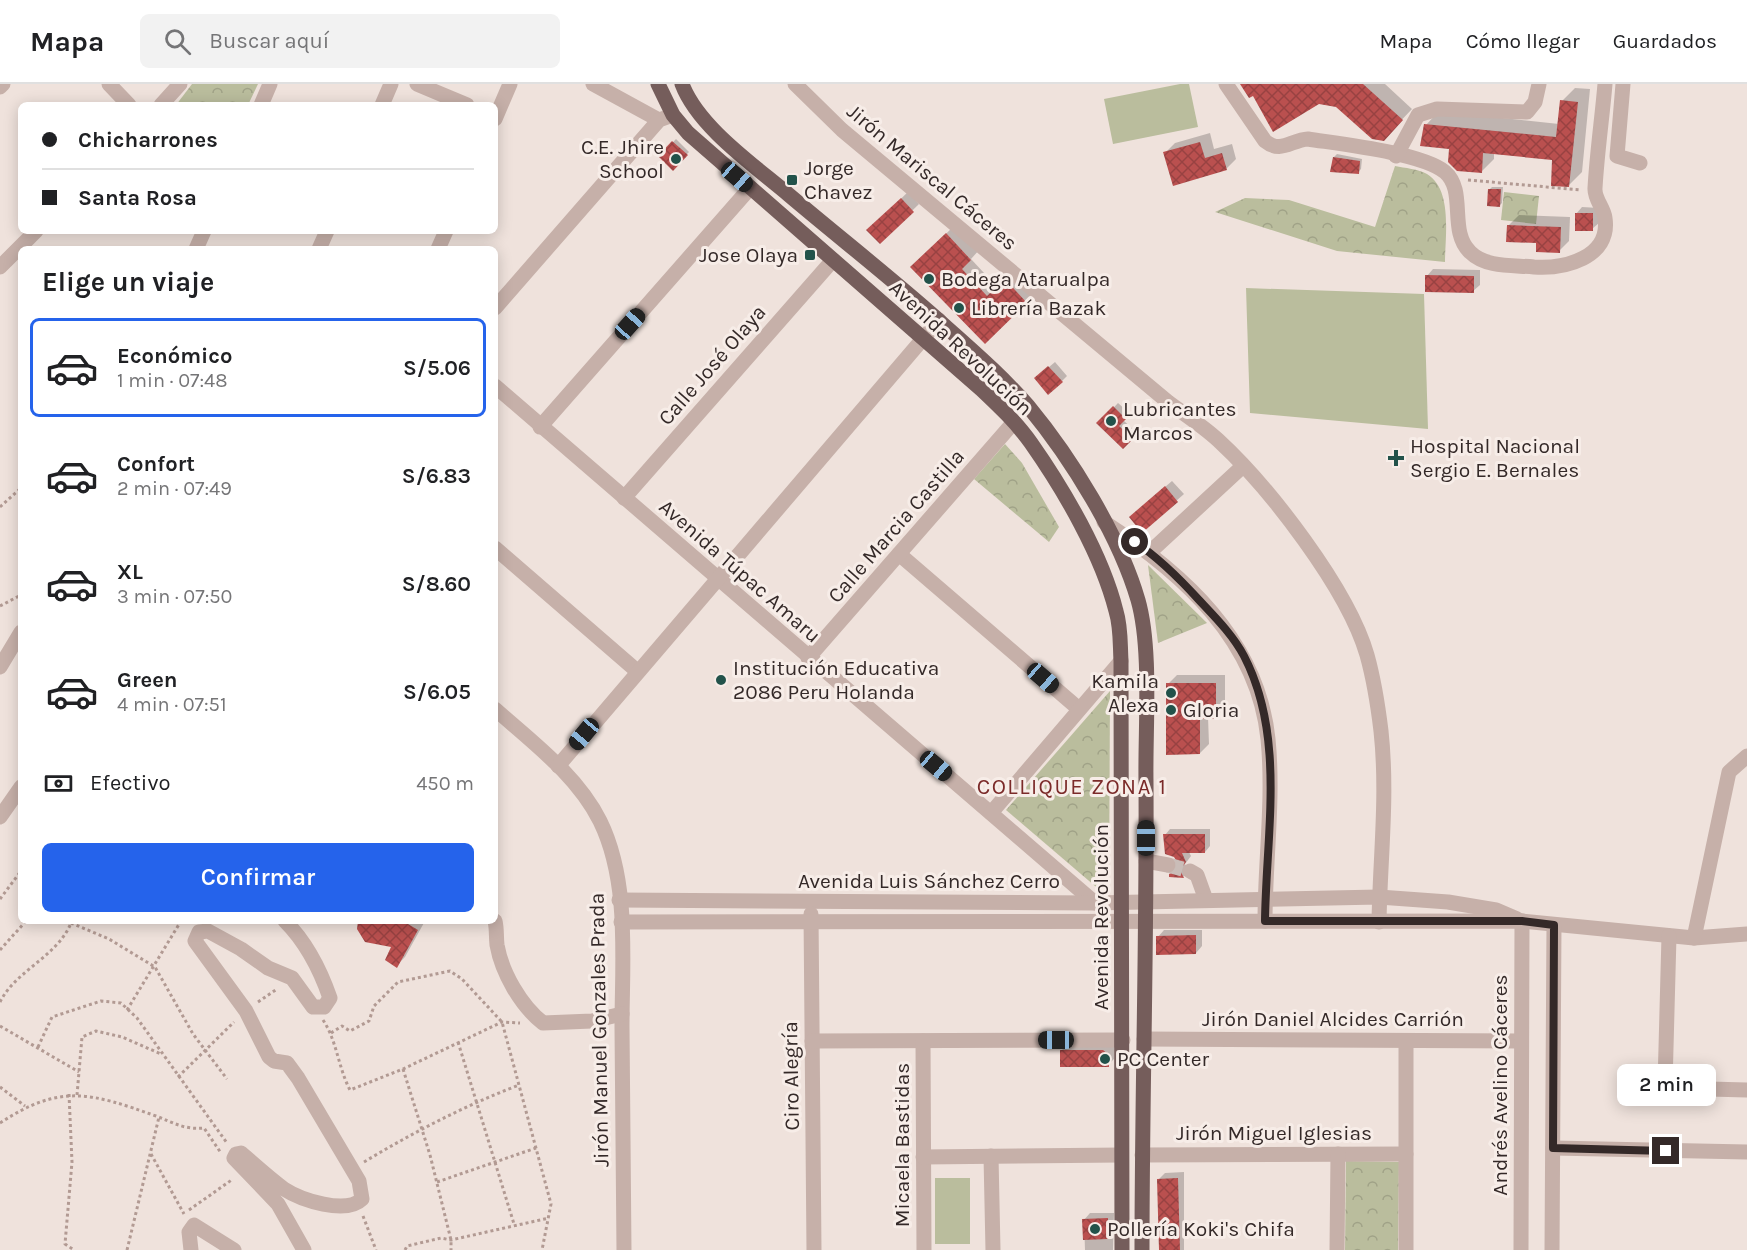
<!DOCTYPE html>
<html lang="es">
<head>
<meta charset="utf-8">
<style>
  :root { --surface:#fff; --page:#f2f2f2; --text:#202124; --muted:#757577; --line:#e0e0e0; --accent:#2563eb }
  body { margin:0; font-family:Karla,sans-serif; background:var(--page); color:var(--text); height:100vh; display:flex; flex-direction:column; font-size:22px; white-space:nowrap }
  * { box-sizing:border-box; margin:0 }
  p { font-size:20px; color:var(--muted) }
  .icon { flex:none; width:33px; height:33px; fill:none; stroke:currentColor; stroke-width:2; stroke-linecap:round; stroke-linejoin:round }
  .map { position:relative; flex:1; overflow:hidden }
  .drawer { position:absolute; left:18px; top:162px; width:480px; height:678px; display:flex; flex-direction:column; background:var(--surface); border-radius:9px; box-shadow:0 3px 15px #0003 }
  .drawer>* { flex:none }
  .top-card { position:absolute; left:18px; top:18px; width:480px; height:132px; border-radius:9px; box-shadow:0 3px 15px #0003; display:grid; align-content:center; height:132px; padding:0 24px; background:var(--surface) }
  .end { position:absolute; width:27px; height:27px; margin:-14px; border:8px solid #342928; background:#fff; box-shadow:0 0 0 3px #fff }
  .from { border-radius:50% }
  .bubble { position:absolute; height:42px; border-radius:9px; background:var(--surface); box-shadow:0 3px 15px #0003; font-size:20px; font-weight:600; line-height:42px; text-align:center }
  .car { position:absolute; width:18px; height:36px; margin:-18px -9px; border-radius:8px; box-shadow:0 0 4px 2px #0007; background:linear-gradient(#222 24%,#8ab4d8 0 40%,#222 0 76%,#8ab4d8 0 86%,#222 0) }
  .top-card b { display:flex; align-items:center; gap:21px; height:57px; font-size:22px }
  .top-card b+b { border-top:2px solid var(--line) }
  .top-card i { width:15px; height:15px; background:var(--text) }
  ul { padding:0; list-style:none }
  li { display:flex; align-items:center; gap:18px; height:99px; margin:0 12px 9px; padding:0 12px; border:3px solid transparent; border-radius:9px }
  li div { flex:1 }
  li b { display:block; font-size:22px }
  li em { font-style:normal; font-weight:600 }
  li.on { border-color:var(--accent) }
  li>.icon { width:54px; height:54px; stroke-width:1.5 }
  h2 { padding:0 24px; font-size:27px; line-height:72px }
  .pay { display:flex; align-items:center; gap:15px; height:66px; padding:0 24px; font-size:22px }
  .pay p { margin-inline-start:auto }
  .action { display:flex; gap:12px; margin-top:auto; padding:12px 24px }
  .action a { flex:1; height:69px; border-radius:9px; background:var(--accent); color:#fff; font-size:24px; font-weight:600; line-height:69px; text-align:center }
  header { display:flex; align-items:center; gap:36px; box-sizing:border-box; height:84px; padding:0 30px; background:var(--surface); border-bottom:2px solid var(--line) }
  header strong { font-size:28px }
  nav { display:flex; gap:33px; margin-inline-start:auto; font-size:21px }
  .search { width:420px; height:54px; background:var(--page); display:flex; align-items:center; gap:15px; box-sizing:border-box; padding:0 21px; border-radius:9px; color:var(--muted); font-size:22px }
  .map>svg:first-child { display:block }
  .grass { fill:#babd9d }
  .forest { fill:url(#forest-crowns) }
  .shadow { fill:#0003 }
  .building { fill:url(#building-cross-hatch) }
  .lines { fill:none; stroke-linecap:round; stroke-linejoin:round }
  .minor-tunnel { stroke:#cabdb8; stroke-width:15; stroke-dasharray:15 8; stroke-linecap:butt }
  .path { stroke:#b29a93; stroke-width:3; stroke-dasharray:3 3; stroke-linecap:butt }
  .minor { stroke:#c6b0a9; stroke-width:15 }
  .major { stroke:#755d5b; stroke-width:15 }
  .route { stroke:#342928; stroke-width:8 }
  .poi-dot { fill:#22524a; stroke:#f7ede8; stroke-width:2 }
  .labels { text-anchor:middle; stroke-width:6; stroke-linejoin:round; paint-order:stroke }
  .poi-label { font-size:21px; fill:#342928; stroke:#f7ede8; text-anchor:start }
  .street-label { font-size:21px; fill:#342928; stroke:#f7ede8 }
  .neighbourhood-label { font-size:22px; letter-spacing:1.5px; fill:#7b2a29; stroke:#f7ede8 }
</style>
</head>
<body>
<header>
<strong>Mapa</strong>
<div class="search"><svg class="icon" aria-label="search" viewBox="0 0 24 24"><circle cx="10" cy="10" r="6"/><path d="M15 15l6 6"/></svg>Buscar aquí</div>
<nav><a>Mapa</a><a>Cómo llegar</a><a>Guardados</a></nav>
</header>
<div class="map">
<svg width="1747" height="1166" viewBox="0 0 1747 1166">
  <defs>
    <pattern id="forest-crowns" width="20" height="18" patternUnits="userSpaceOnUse" patternTransform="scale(1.5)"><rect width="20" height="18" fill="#babd9d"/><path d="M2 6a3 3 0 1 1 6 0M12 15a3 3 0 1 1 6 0" fill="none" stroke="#a0a287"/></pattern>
    <pattern id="building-cross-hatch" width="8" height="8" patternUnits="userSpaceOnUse" patternTransform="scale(1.5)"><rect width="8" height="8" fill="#ba504f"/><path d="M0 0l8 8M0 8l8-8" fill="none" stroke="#984242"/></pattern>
  </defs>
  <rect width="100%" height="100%" fill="#efe2dc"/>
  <g class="grass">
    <polygon points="1180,0 1189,0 1198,43 1113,60 1104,15"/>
    <polygon points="1246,204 1424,210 1428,345 1250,329"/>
    <rect x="935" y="1094" width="35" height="66"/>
  </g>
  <g class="forest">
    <polygon points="192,0 258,0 248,21 176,21"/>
    <path d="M 1395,82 C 1405,84 1418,85 1427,90 C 1453,106 1445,152 1445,178 L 1337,167 L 1215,128 L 1245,114 L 1289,116 L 1375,143 Z"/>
    <polygon points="1504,108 1539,112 1536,140 1501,136"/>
    <polygon points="1005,360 1022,379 1059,443 1049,458 974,395"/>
    <polygon points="1148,481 1207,539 1158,559"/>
    <polygon points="1110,607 1109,814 1006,726"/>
    <polygon points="1346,1077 1399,1078 1398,1166 1345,1166"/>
  </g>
  <g class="shadow">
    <polygon points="1242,0 1385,0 1412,25 1394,44 1336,21 1254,10"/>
    <polygon points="1575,4 1590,5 1582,88 1569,101 1553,75 1494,69 1494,75 1481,88 1426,41 1439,27 1559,40 1562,17"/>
    <polygon points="1210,49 1214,65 1232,60 1236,75 1226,85 1165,69 1175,59"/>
    <polygon points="676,55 689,68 673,84 660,72"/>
    <polygon points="1337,70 1362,75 1361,85 1358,88 1334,73"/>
    <polygon points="1492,103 1503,103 1502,119 1500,121 1489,106"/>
    <polygon points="908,108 919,120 880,158 868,146"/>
    <polygon points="1582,123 1599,124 1599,139 1592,145 1576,130"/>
    <polygon points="1519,131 1570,133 1569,157 1559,167 1538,158 1509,141"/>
    <polygon points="956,140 980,165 971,175 998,204 1015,187 1036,208 985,258 912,183"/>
    <polygon points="1433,185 1480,186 1480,201 1473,207 1427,192"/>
    <polygon points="1055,278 1067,292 1062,297 1042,289"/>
    <polygon points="1118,319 1129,329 1123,336 1137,349 1123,363 1099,339"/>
    <polygon points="1172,397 1184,410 1142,447 1137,427"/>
    <polygon points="1177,591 1225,591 1225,624 1216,633 1208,633 1209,660 1200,669 1168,600"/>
    <polygon points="1170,745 1210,745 1210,762 1205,768 1189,768 1191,772 1185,780 1188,787 1183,793 1170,791 1178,784 1179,778 1165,751"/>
    <polygon points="361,837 425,837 405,873 396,882 393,862"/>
    <polygon points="1164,846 1202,846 1202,862 1196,869 1158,853"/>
    <polygon points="1068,960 1114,963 1114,975 1108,981 1061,967"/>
    <polygon points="1184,1088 1184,1166 1161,1166 1159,1095 1165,1089"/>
    <polygon points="1090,1129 1114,1129 1113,1166 1085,1166 1084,1136"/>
  </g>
  <g class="building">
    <polygon points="1240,0 1363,0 1403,36 1384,57 1372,55 1336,23 1319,20 1273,48 1253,12 1249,14"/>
    <polygon points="1560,16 1578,18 1569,103 1551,102 1552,76 1483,69 1482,89 1457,87 1448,78 1449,65 1420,62 1424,40 1556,53"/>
    <polygon points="672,57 688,71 673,87 658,72"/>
    <polygon points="1200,58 1205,74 1222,69 1227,86 1173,102 1163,68"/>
    <polygon points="1333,73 1360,77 1359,90 1330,88"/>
    <polygon points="1488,105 1501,105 1500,123 1487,122"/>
    <polygon points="901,114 914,128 880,160 866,146"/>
    <rect x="1575" y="129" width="18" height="18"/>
    <polygon points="1507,141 1561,143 1560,169 1536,168 1536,159 1506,158"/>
    <polygon points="946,149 971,176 962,185 987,212 1005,195 1027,219 985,260 910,183"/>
    <polygon points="1425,191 1474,192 1474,209 1425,208"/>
    <polygon points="1048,282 1063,298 1048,311 1034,294"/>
    <polygon points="1113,322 1126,335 1119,342 1133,355 1123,365 1096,339"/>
    <polygon points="1165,402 1178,418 1142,449 1129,433"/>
    <polygon points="1166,599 1216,599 1216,635 1200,635 1200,670 1166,671"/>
    <polygon points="1163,750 1205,750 1205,769 1182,769 1186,778 1180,786 1184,794 1169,793 1169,790 1176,787 1177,778 1174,773 1165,770"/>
    <polygon points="358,837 403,837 418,846 397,884 385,876 391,863 365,858 357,845"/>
    <polygon points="1196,851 1196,870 1156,871 1156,852"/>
    <polygon points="1060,966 1103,966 1108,970 1109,983 1060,983"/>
    <polygon points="1178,1094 1180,1166 1159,1166 1157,1095"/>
    <polygon points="1108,1134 1108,1155 1083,1156 1082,1135"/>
  </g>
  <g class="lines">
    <polyline class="minor-tunnel" points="1168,781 1190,787"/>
    <g class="path">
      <polyline points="1468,96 1581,106"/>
      <polyline points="0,423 21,404"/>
      <polyline points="0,522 21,511"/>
      <polyline points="0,815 21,787"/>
      <polyline points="71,839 109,855 155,883 193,950 227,995"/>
      <polyline points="0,866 26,837"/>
      <path d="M 0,918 C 16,886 57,873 71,839"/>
      <polyline points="258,918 277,905"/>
      <polyline points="127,926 181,837"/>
      <path d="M 323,936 C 337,957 338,983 350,1006 L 403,985 L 502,938 L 520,939"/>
      <polyline points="0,942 79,988"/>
      <polyline points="331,949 342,942 350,947 369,937 374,922 398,898 450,887 462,895 502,938 551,1120 542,1166"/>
      <polyline points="458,958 514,1140"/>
      <polyline points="38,963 52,933 101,917 121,919 137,934 227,1059"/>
      <polyline points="403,985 430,1071 451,1156 451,1166"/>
      <polyline points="178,993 234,938"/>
      <polyline points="0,1003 25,1022"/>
      <polyline points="69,1010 72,1078 65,1160 74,1166"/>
      <polyline points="77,1011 82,953 96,947 122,953 161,970"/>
      <path d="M 0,1039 C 61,999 91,1009 156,1032 C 174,1039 185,1046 204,1044 L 221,1069"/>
      <polyline points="151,1070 184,1130"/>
      <path d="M 364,1078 C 414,1048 464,1022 519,1001"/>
      <polyline points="437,1098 536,1064"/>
      <polyline points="189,1126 233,1095"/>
      <polyline points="363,1132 376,1166"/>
      <polyline points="127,1166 159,1033"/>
      <polyline points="405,1166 407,1162 441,1154 451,1156 549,1134"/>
    </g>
    <g class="minor">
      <polyline points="109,0 129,21"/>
      <polyline points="417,0 467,21"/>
      <polyline points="593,0 659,36"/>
      <path d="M 795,0 L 842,46 L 1168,318 C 1184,330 1203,342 1218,356 C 1269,403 1348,505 1367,571 C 1374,596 1378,622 1381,647 C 1388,711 1380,775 1379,838"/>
      <path d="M 1226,0 L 1265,57 C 1281,70 1291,56 1308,55 C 1340,60 1422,69 1445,88 C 1467,107 1448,147 1470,168 C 1486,184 1513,181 1534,183 C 1564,185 1611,174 1605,134 C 1604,124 1594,115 1595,104 C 1597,69 1602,35 1605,0"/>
      <polyline points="1623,0 1617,72 1640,79"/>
      <polyline points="0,3 3,0"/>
      <polyline points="161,21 180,0"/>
      <polyline points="261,21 270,0"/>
      <polyline points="382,21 391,0"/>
      <polyline points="495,35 510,0"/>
      <polyline points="1396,72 1418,31 1437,25 1527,28 1535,18 1539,0"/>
      <polyline points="196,165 204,147"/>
      <polyline points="319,165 327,147"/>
      <polyline points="438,165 446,147"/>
      <polyline points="0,183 36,147"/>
      <polyline points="495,224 659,36 673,31"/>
      <polyline points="495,302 1095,819"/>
      <polyline points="540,343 750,104"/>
      <polyline points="624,414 833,176"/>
      <path d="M 1104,438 C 1183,489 1258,556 1268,655 C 1274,715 1265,777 1265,837"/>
      <polyline points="495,464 637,587"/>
      <polyline points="1150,468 1243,382"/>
      <polyline points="899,470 1079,625"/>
      <polyline points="808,574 1014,338"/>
      <polyline points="0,583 21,548"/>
      <path d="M 495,625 C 532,658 577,691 600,737 C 630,798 622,877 622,943 C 623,1018 624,1092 624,1166"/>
      <polyline points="558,682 939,236"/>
      <polyline points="991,729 1121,577"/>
      <polyline points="0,733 21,703"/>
      <polyline points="1146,777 1168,781"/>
      <polyline points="1190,787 1197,791 1206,816"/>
      <polyline points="619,816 1095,819 1379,813 1448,818 1496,826 1517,835"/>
      <polyline points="811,830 814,1166"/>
      <path d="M 285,837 C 306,858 320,885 330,914 L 324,923 L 313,923 L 292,894 L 268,884 L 241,865 L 208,847 L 199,848 L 195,857 L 246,927 L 269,973 L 274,977 L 287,979 L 298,994 L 359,1097 L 362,1115 C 346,1131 301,1116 284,1105 C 269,1094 255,1081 241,1069 L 236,1070 L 234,1074 L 278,1120 L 304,1166"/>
      <path d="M 495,837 C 497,845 496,853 497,861 C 502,889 521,922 543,939 L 592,937 L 622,930"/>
      <polyline points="621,838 1522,837 1694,854 1747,850"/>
      <polyline points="1669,852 1665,1001 1670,1004 1747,1006"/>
      <polyline points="1694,854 1729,688 1747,672"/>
      <polyline points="1144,955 1521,957"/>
      <polyline points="812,957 1123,956"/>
      <polyline points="923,957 924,1166"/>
      <polyline points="1553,1064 1747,1068"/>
      <polyline points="1142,1071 1406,1070"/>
      <polyline points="991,1072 993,1166"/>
      <polyline points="923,1073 1121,1071"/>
      <polyline points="191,1166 189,1148 194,1141 234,1166"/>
      <polyline points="1337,1166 1338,1070"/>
      <polyline points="1406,1166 1406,957"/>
      <polyline points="1521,1166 1522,837"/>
      <polyline points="1552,1166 1554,841"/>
    </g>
    <g class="major">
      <path d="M 658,0 L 673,31 L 688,49 L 981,305 C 999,322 1017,339 1031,359 C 1064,406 1102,471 1116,527 C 1121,543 1120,560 1121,577 L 1122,1166"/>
      <path d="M 682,0 C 698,43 755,82 789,111 C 841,155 895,197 945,242 C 974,268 1003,293 1028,322 C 1071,374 1119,451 1138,516 C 1152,565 1145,645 1146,698 C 1147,854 1142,1010 1142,1166"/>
    </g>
  </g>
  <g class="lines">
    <path class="route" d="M 1135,458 C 1159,474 1179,494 1199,516 C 1215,533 1233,551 1244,572 C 1286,653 1266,750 1265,837 L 1522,837 L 1554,841 L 1553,1064 L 1666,1067"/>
  </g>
  <g class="poi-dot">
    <circle cx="676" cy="75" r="6"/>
    <rect x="786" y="90" width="12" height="12" rx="3"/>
    <rect x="804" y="165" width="12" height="12" rx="3"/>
    <circle cx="929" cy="195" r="6"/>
    <circle cx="959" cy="224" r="6"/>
    <circle cx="1111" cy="337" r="6"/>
    <path d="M1393 365h6v6h6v6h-6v6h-6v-6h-6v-6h6z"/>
    <circle cx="721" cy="596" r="6"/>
    <circle cx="1171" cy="609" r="6"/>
    <circle cx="1171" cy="626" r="6"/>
    <circle cx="1105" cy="975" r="6"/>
    <circle cx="1095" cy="1145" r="6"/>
  </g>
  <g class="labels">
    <g class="poi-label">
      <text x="664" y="70" text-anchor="end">C.E. Jhire<tspan x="664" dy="24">School</tspan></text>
      <text x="804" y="91">Jorge<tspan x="804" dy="24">Chavez</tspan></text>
      <text x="798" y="178" text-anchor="end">Jose Olaya</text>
      <text x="941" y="202">Bodega Atarualpa</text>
      <text x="971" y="231">Librería Bazak</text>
      <text x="1123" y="332">Lubricantes<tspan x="1123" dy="24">Marcos</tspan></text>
      <text x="1410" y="369">Hospital Nacional<tspan x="1410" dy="24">Sergio E. Bernales</tspan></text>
      <text x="733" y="591">Institución Educativa<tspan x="733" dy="24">2086 Peru Holanda</tspan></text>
      <text x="1159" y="604" text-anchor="end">Kamila<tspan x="1159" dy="24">Alexa</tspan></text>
      <text x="1183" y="633">Gloria</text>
      <text x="1117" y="982">PC Center</text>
      <text x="1107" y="1152">Pollería Koki's Chifa</text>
    </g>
    <g class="street-label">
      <text transform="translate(932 93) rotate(40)" y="7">Jirón Mariscal Cáceres</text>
      <text transform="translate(961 264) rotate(43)" y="7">Avenida Revolución</text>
      <text transform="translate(712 281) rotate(-49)" y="7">Calle José Olaya</text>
      <text transform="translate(896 442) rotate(-49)" y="7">Calle Marcia Castilla</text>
      <text transform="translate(740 487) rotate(41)" y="7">Avenida Túpac Amaru</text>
      <text x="929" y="804">Avenida Luis Sánchez Cerro</text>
      <text transform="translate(1101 833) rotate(-90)" y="7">Avenida Revolución</text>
      <text x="1333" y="942">Jirón Daniel Alcides Carrión</text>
      <text transform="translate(599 946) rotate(-91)" y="7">Jirón Manuel Gonzales Prada</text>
      <text transform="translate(791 992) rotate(-91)" y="7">Ciro Alegría</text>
      <text transform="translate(1500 1001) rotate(-90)" y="7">Andrés Avelino Cáceres</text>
      <text x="1274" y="1056">Jirón Miguel Iglesias</text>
      <text transform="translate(902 1061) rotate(-90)" y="7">Micaela Bastidas</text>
    </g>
    <g class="neighbourhood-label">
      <text x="1072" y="710">COLLIQUE ZONA 1</text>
    </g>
  </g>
</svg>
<i class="end from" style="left:1135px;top:458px"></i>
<i class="end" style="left:1666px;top:1067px"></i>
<div class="bubble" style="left:1617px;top:980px;width:99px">2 min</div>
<i class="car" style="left:737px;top:93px;rotate:131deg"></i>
<i class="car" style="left:630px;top:240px;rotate:42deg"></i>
<i class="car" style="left:1043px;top:594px;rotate:131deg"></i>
<i class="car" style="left:584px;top:650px;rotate:220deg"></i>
<i class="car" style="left:936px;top:682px;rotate:130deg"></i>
<i class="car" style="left:1146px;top:754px;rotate:0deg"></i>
<i class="car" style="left:1056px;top:956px;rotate:270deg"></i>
<div class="top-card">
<b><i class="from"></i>Chicharrones</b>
<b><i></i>Santa Rosa</b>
</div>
<section class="drawer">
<h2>Elige un viaje</h2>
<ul>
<li class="on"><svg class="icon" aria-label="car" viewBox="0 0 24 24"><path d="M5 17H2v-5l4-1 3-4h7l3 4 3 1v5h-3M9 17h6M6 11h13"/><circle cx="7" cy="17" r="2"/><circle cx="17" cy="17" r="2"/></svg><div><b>Económico</b><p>1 min · 07:48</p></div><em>S/5.06</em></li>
<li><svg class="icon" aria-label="car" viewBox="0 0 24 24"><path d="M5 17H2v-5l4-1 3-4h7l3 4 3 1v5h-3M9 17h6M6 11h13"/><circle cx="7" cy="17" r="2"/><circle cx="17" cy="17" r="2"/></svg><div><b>Confort</b><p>2 min · 07:49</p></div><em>S/6.83</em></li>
<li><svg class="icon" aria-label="car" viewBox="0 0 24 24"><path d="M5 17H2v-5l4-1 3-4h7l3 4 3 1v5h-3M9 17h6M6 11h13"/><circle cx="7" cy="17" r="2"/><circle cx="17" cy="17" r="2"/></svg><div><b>XL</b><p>3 min · 07:50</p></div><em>S/8.60</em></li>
<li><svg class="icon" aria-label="car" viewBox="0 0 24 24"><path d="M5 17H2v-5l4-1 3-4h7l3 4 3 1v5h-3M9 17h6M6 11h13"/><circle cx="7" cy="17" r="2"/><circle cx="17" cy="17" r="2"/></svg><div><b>Green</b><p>4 min · 07:51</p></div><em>S/6.05</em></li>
</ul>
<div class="pay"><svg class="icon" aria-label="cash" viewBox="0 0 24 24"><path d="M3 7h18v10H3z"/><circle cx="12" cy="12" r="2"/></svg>Efectivo<p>450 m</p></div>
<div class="action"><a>Confirmar</a></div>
</section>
</div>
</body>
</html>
